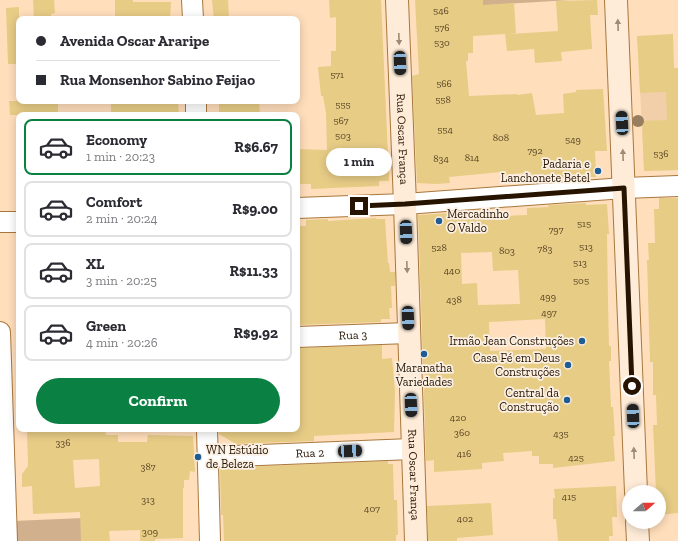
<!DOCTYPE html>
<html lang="en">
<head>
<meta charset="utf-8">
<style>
  :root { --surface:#fff; --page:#f2f2f3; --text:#2b2b33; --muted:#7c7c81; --line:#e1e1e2; --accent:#0b8043 }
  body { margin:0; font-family:"Zilla Slab",serif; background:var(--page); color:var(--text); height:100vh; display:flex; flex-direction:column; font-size:15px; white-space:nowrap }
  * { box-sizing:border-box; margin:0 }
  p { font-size:13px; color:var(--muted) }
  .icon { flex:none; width:22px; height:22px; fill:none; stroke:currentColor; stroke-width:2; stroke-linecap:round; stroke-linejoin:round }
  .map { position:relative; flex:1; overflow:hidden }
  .side { position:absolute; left:16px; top:112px; width:284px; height:320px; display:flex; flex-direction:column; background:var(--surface); border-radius:8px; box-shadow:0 2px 10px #0003 }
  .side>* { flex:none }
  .top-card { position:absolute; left:16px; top:16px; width:284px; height:88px; border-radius:8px; box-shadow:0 2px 10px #0003; display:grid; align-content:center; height:88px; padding:0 20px; background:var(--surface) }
  .needle { width:26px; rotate:70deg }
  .controls { position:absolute; left:622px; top:485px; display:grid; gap:8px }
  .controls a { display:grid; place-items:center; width:44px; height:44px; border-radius:50%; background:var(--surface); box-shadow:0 2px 10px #0003; font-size:20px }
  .end { position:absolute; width:18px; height:18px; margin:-9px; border:5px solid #271400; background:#fff; box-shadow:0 0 0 2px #fff }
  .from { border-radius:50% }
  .bubble { position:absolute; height:28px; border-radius:14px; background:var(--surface); box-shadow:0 2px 10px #0003; font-size:13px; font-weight:700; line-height:28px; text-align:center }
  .car { position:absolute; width:12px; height:24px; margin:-12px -6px; border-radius:5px; box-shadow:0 0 3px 1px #0007; background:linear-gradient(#222 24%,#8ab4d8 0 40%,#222 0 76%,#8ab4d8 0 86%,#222 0) }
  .top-card b { display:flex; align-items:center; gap:14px; height:38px; font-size:15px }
  .top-card b+b { border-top:1px solid var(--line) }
  .top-card i { width:10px; height:10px; background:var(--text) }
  ul { padding:7px 0 0; list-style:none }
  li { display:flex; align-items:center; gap:12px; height:56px; margin:0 8px 6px; padding:0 12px; border:2px solid var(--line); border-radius:8px }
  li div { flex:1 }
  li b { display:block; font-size:15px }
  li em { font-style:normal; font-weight:700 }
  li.active { border-color:var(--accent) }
  li>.icon { width:36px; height:36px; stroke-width:1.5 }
  .button { display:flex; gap:8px; margin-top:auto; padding:8px 20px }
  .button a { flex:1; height:46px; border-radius:24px; background:var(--accent); color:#fff; font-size:16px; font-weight:700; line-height:46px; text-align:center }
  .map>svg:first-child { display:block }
  .built { fill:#f3cfa9 }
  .green { fill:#d1b08d }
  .building { fill:#e7cc86; fill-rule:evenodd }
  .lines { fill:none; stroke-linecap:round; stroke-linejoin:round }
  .street-casing { stroke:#a9773c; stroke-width:22 }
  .secondary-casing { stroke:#a9773c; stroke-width:24 }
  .street { stroke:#fff; stroke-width:20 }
  .secondary { stroke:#feecd8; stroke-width:22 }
  .tree { fill:#987d5f }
  .oneway { fill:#9d8b77 }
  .route { stroke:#271400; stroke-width:5 }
  .poi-dot { fill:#1e5c93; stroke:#fbf0e4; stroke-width:1.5 }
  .labels { text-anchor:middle; stroke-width:3.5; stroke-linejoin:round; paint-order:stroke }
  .number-label { font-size:10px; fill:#574222 }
  .street-label { font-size:12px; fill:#271400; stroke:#fbf0e4 }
  .poi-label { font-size:12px; fill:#271400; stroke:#fbf0e4; text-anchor:end }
</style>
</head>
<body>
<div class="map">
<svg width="678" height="541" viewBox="0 0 678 541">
  <rect width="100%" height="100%" fill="#ffdebb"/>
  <polygon class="built" points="639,68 678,68 678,171 677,170 644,171"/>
  <g class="green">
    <polygon points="473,0 571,0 473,6"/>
    <polygon points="107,517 108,541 14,541 13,521"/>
  </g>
  <g class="building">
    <polygon points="33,0 54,0 55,13 51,14 51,19 34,19"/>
    <polygon points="115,0 133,0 133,2 171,2 170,19 115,19"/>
    <polygon points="212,0 228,0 229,19 214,19"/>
    <polygon points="329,0 381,0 388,155 391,155 391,163 389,161 389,181 379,181 379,186 311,189 311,184 297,184 297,149 327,150 326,113 323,96 321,96 318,67 331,66 331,51 336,51 336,17 330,18"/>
    <polygon points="415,0 483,0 483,5 514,3 516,33 510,34 558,31 556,1 597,0 598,15 590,15 592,49 561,52 562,61 535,63 534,49 507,51 505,34 473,36 473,53 468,53 468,61 466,61 469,96 517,94 517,95 532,93 536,115 564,113 563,94 576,92 576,90 603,89 607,151 595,151 596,177 546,177 546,175 532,177 531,172 502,175 501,172 449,177 450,183 436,184 417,183 412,76 419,74"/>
    <polygon points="19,7 19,64 8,64 6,8"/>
    <polygon points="673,34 674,68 678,68 678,170 644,171 642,121 667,120 666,92 640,93 637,36"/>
    <polygon points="9,101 58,101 58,115 10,115"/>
    <polygon points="111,101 178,101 179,115 111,115"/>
    <polygon points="219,101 259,101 260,115 219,115"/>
    <polygon points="659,198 678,198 678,513 659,515 659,492 656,492 653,425 657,425 656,395 653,395 653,362 650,362 647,260 649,260 648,243 655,243 654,209 659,209"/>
    <path d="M 586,203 L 586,205 L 607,204 L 609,234 L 607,234 L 608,301 L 609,346 L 611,346 L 611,361 L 609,361 L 611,407 L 613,407 L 615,436 L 613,436 L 615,461 L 553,468 L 553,464 L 539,464 L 539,456 L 532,456 L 532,451 L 503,453 L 504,461 L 482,463 L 482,469 L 434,472 L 434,460 L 426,461 L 424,395 L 425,365 L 423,365 L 418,215 L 468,212 L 468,217 L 527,215 L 527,208 L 549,207 L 548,205 ZM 492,252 L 493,271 L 518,270 L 520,304 L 478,305 L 477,283 L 462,284 L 461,253 ZM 545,319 L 546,349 L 490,351 L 489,322 Z"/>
    <polygon points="376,218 376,219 385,219 388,263 389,263 390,272 395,272 395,286 391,286 392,308 389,308 390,319 381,319 381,322 297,325 297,229 300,229 300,226 306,226 306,220 328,219 328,221"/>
    <polygon points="382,345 382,359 392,358 395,391 394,432 314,436 314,441 236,444 219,434 218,429 297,429 297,348"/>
    <path d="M 27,429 L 105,429 L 106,435 L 118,435 L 118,442 L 147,442 L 148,435 L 193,436 L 195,472 L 190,471 L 189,480 L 184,480 L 184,488 L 183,488 L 183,538 L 155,539 L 155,541 L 140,541 L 140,530 L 109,531 L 110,541 L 81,541 L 80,512 L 33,514 L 32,486 L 22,487 L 22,474 L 28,466 ZM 99,459 L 100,486 L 75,488 L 73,460 Z"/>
    <polygon points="388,461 388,464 393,464 394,500 397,500 398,535 396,535 396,541 224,541 223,515 221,515 220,468"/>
    <polygon points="616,486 617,517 612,517 613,536 609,536 609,541 558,541 556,519 553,519 553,498 555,498 554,489"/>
    <polygon points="491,503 493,535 457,538 457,541 428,541 427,506"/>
  </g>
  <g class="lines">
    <g class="street-casing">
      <g id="street">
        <polyline points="192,0 193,19"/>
        <polyline points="196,101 196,115"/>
        <polyline points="297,208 405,204 624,188 678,186"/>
        <polyline points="0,222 19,222"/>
        <polyline points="0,332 7,541"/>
        <path id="s1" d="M 297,337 L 409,333"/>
        <polyline points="207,429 210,541"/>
        <path id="s2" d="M 208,457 L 412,449"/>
      </g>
    </g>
    <g class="secondary-casing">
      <g id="secondary">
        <path id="s3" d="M 397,0 L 405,204 L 416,541"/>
        <polyline points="616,0 636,492"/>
        <polyline points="637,522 638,541"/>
      </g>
    </g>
    <use href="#street" class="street"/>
    <use href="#secondary" class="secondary"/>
  </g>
  <circle class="tree" cx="638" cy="121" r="6"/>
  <defs><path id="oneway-solid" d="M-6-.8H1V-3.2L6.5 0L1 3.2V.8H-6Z"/></defs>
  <g class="oneway">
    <use href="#oneway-solid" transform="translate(618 25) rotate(-92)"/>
    <use href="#oneway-solid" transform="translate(399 39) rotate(88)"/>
    <use href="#oneway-solid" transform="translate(623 155) rotate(-92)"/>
    <use href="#oneway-solid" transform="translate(407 267) rotate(88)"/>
    <use href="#oneway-solid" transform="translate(634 453) rotate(-92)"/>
  </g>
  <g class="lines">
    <polyline class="route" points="359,206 405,204 624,188 632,386"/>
  </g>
  <g class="poi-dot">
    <circle cx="598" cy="171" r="4"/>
    <circle cx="439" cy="221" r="4"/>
    <circle cx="582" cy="341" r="4"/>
    <circle cx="424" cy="354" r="4"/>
    <circle cx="568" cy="365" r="4"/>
    <circle cx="567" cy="400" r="4"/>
    <circle cx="198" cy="457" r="4"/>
  </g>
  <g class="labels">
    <g class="number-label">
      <text x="441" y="14">546</text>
      <text x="442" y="31">576</text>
      <text x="442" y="46">530</text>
      <text x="337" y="78">571</text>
      <text x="444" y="87">566</text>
      <text x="443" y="103">558</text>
      <text x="343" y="108">555</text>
      <text x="341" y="124">567</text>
      <text x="445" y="133">554</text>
      <text x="343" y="139">503</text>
      <text x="501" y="141">808</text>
      <text x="573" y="143">549</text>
      <text x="535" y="154">792</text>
      <text x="661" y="157">536</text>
      <text x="472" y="161">814</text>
      <text x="441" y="162">834</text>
      <text x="584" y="227">515</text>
      <text x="556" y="233">797</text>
      <text x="586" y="250">513</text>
      <text x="439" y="251">528</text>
      <text x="545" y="252">783</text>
      <text x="507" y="254">803</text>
      <text x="580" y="266">513</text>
      <text x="452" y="274">440</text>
      <text x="581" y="284">505</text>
      <text x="548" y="300">499</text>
      <text x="454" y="303">438</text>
      <text x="549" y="316">497</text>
      <text x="458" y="421">420</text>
      <text x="462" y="436">360</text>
      <text x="561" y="437">435</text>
      <text x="63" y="446">336</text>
      <text x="464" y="457">416</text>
      <text x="576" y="461">425</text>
      <text x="148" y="470">387</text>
      <text x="569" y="500">415</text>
      <text x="148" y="503">313</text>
      <text x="372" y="512">407</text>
      <text x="465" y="522">402</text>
      <text x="150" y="535">309</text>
    </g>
    <g class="street-label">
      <text dy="4" stroke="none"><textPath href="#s3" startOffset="139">Rua Oscar França</textPath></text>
      <text dy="4" stroke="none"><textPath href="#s1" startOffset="56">Rua 3</textPath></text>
      <text dy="4" stroke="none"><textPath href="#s2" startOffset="102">Rua 2</textPath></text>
      <text dy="4" stroke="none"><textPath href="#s3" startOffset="475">Rua Oscar França</textPath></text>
    </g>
    <g class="poi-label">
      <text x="590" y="168">Padaria e<tspan x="590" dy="14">Lanchonete Betel</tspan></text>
      <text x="447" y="218" text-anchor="start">Mercadinho<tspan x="447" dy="14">O Valdo</tspan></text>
      <text x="574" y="345">Irmão Jean Construções</text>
      <text x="560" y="362">Casa Fé em Deus<tspan x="560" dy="14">Construções</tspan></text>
      <text x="424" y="372" text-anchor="middle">Maranatha<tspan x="424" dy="14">Variedades</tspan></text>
      <text x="559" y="397">Central da<tspan x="559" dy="14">Construção</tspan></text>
      <text x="206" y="454" text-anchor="start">WN Estúdio<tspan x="206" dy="14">de Beleza</tspan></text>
    </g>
  </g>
</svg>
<div class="controls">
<a><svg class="needle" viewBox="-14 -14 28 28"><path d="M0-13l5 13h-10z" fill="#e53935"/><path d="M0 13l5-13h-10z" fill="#7c7c81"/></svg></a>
</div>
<i class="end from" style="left:632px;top:386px"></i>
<i class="end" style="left:359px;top:206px"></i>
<div class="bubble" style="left:326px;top:148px;width:66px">1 min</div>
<i class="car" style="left:400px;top:63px;rotate:178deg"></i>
<i class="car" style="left:622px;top:123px;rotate:357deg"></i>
<i class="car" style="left:406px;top:232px;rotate:178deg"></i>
<i class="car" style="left:408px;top:318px;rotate:178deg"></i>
<i class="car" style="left:411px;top:405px;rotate:178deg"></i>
<i class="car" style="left:633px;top:416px;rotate:358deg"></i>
<i class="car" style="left:350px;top:451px;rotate:87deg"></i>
<div class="top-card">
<b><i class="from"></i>Avenida Oscar Araripe</b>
<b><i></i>Rua Monsenhor Sabino Feijao</b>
</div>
<section class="side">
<ul>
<li class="active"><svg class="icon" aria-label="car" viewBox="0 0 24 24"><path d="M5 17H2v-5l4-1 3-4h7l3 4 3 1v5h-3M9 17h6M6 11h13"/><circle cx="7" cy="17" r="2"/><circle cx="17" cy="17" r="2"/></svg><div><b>Economy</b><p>1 min · 20:23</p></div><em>R$6.67</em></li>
<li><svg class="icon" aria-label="car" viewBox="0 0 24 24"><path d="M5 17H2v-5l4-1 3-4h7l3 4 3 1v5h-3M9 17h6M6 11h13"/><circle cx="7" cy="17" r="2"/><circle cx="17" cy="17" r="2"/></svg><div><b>Comfort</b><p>2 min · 20:24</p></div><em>R$9.00</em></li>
<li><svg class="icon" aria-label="car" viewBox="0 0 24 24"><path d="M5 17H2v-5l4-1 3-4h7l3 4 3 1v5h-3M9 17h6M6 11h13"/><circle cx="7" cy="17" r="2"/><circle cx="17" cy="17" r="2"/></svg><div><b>XL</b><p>3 min · 20:25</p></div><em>R$11.33</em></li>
<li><svg class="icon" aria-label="car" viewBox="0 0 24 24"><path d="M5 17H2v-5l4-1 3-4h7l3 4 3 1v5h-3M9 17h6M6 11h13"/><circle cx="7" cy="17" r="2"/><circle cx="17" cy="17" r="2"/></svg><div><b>Green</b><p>4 min · 20:26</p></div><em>R$9.92</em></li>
</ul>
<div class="button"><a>Confirm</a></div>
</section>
</div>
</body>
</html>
